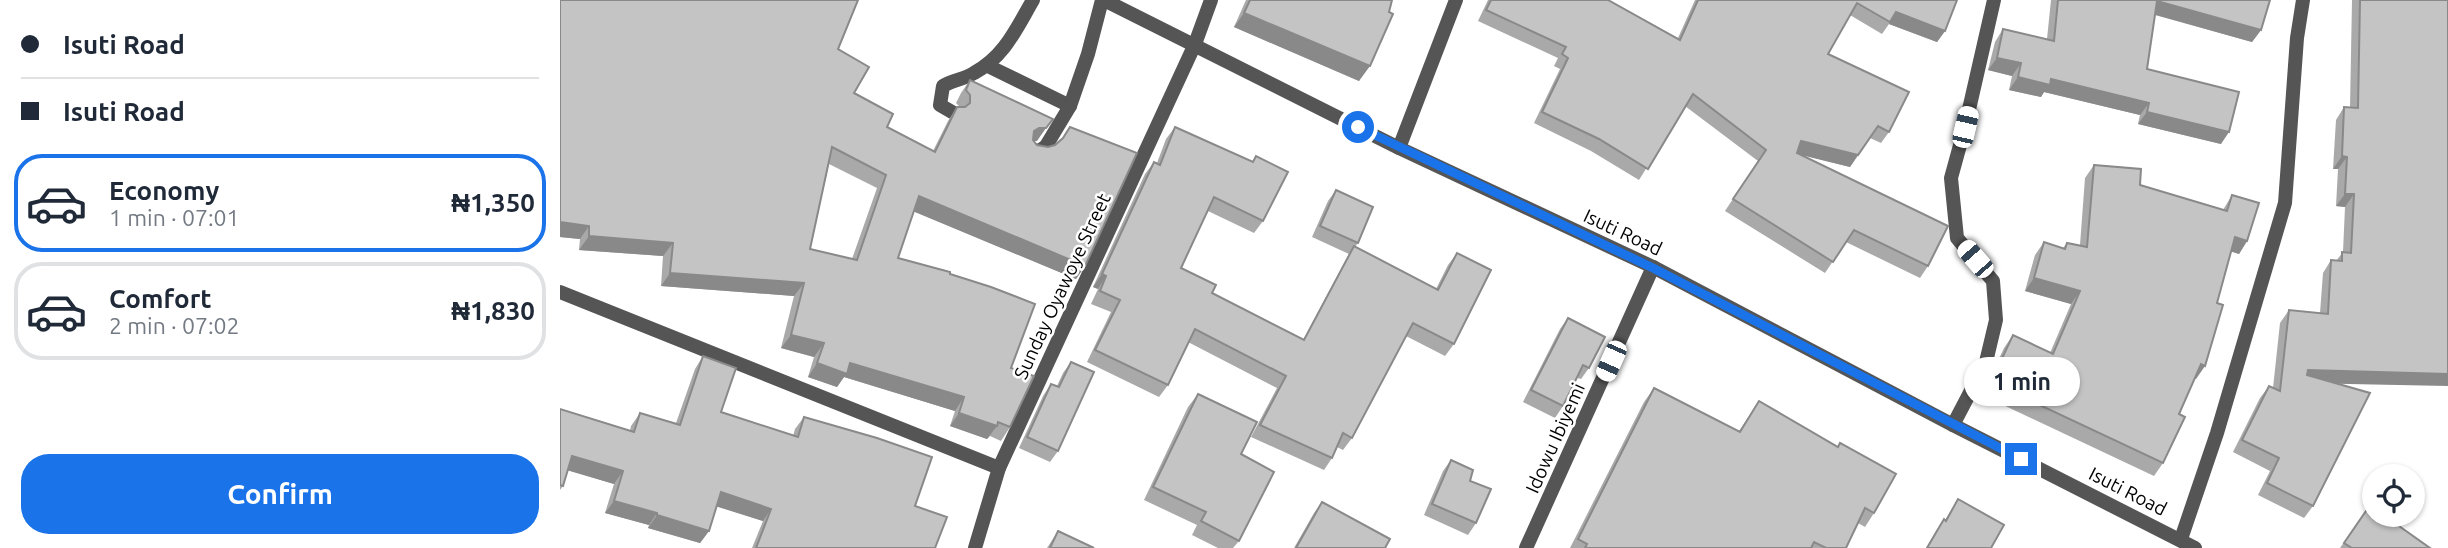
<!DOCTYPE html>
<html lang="en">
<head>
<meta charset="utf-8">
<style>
  :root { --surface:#fff; --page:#f2f2f3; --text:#1f2937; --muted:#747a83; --line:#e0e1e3; --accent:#1a73e8 }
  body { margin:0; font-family:Ubuntu,sans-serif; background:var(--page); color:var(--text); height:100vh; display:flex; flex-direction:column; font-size:26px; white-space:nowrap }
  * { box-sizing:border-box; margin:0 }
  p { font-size:23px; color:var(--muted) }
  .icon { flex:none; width:38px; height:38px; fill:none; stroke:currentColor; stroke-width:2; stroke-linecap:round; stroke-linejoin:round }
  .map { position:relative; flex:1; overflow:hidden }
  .panel { display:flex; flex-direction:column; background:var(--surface); width:560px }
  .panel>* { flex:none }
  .top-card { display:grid; align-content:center; height:154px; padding:0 21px; background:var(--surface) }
  .fabs { position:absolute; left:1802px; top:464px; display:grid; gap:14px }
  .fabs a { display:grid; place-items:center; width:63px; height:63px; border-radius:50%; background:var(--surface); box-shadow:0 2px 5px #0004; font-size:35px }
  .end { position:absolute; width:32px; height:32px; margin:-16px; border:9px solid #1a73e8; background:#fff; box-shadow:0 0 0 4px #fff }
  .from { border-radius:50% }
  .bubble { position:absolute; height:49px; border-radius:24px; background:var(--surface); box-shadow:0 2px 5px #0004; font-size:23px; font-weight:700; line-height:49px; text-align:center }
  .car { position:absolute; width:21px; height:42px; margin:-21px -10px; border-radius:9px; box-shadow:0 0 5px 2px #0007; background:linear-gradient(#fff 24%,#345 0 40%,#fff 0 76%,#345 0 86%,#fff 0) }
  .top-card b { display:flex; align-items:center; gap:24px; height:66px; font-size:26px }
  .top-card b+b { border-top:2px solid var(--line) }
  .top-card i { width:18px; height:18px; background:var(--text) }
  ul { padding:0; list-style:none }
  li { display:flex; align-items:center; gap:21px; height:98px; margin:0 14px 10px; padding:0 7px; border:4px solid var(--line); border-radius:28px }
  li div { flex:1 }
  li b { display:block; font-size:26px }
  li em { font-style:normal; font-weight:700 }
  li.current { border-color:var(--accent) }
  li>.icon { width:63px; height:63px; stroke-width:1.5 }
  .primary-button { display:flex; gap:14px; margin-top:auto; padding:14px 21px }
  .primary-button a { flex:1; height:80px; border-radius:28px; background:var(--accent); color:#fff; font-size:28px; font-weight:700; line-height:80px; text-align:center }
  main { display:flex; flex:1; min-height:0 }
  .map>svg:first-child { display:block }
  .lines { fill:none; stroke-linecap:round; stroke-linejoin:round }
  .service { stroke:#555; stroke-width:14 }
  .minor { stroke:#555; stroke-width:14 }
  .tertiary { stroke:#555; stroke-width:14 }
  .wall { fill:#a9a9a9; fill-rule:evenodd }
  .shaded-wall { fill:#898989 }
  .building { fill:#c4c4c4; stroke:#898989; stroke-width:2; fill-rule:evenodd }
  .route { stroke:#1a73e8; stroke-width:9 }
  .labels { text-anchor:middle; stroke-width:5; stroke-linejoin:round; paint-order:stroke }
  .street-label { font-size:19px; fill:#000; stroke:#fff }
</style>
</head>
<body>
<main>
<section class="panel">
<div class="top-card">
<b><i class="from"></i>Isuti Road</b>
<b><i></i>Isuti Road</b>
</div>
<ul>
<li class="current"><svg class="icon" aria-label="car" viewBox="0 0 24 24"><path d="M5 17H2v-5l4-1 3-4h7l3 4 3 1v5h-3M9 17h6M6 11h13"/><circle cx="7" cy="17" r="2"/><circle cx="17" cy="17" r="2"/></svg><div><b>Economy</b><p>1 min · 07:01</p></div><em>₦1,350</em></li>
<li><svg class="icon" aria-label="car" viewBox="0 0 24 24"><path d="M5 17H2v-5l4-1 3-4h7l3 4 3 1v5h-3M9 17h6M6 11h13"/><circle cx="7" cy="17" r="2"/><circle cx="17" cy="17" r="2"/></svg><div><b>Comfort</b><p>2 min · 07:02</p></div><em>₦1,830</em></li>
</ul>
<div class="primary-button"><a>Confirm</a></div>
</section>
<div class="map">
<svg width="1888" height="548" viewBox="0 0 1888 548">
  <rect width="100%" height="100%" fill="#fff"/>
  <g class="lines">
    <g class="service">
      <polyline points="635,44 651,0"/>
      <polyline points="428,66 510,106"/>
      <path d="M 392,112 L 380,105 L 383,86 C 393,80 405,79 414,73 C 445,56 456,29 473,0"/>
      <polyline points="473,150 480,151 486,146 510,106 528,54 542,0"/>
    </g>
    <g class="minor">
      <polyline points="839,148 896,0"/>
      <polyline points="0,292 439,468"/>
      <polyline points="1393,425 1426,362 1436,320 1433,281 1397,238 1391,178 1405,127 1434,0"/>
      <polyline points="1621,539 1657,433 1725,203 1737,38 1743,0"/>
      <polyline points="415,548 439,468 635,44"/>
      <polyline points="966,548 1093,267"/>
    </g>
    <polyline class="tertiary" points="544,0 839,148 1093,267 1393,425 1635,548"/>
  </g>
  <g class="wall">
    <path d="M 0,0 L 278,49 L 294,93 L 327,127 L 373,151 L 388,121 L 397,107 L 400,107 L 396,103 L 401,93 L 410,80 L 477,141 L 474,141 L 477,145 L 488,147 L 495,145 L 501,140 L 510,127 L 525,266 L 516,279 L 354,211 L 338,258 L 390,274 L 451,368 L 450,427 L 441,441 L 430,436 L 427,439 L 390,426 L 395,411 L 284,377 L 277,387 L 248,377 L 254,357 L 221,348 L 234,296 L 101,286 L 103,256 L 19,250 L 20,239 L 0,237 ZM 269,164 L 317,188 L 292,259 L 250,249 Z"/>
    <polygon points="686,0 832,0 799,81 674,27"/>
    <polygon points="928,0 1048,0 1118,38 1135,0 1397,0 1385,31 1377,42 1329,24 1322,34 1290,15 1268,54 1329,132 1321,143 1310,138 1290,167 1239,154 1368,266 1360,278 1286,242 1265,273 1165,211 1198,161 1125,106 1079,180 1031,151 974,123 1000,69 994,66 998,58 918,21"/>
    <polygon points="1491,0 1710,0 1701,30 1692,42 1595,15 1587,69 1661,144 1578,124 1580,115 1484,92 1481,97 1449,90 1452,76 1428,70 1435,42 1443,29 1487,39"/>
    <polygon points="1792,0 1888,0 1776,384 1753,506 1744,518 1698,495 1710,471 1673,452 1700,398 1709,386 1713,388 1720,323 1729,310 1760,313 1763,273 1771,260 1776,261 1783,252 1785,207 1776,206 1778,169 1773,169 1776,120 1784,107 1790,108"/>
    <polygon points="615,127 692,162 696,156 703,221 694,233 648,211 621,268 652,293 743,340 789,254 752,237 768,201 776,190 798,243 795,247 876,289 888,265 897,253 894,344 885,356 846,336 792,438 783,450 777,447 772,458 764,470 691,437 717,388 628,342 608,385 599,397 527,362 551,312 531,304 538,289 533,287 585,174 594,162 597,163 606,139"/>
    <polygon points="1534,165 1580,185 1663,210 1672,195 1687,241 1679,254 1671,251 1636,379 1635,378 1619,414 1603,463 1594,476 1422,395 1444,348 1453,335 1490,353 1511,304 1465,291 1475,255 1484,242 1503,248 1507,243 1520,245 1525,178"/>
    <polygon points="1008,318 1029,368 1021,379 1017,378 1003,406 995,418 963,402 1000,329"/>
    <polygon points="143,356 161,412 233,436 235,429 244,417 355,506 375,548 192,548 203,521 156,506 149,531 140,543 88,528 89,525 45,513 54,484 8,470 3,486 0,490 0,409 70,431 71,426 80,413 116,423 135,369"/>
    <polygon points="511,362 498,451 490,462 459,448 483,396 491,384 497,386 503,373"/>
    <polygon points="1094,388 1179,431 1199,401 1314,513 1305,527 1298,523 1286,548 1010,548 1084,402"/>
    <polygon points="638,394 681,454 679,541 673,548 658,548 632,535 637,525 584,500 628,407"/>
    <polygon points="891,460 910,481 916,523 908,535 864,515 883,471"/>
    <polygon points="1398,499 1431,548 1366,548 1376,531 1384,519 1385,520"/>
    <polygon points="762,502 825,548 734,548 754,513"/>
    <polygon points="1806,511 1870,548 1780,548"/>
    <polygon points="498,531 534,548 487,548"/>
  </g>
  <g class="shaded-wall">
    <polygon points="1597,1 1701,30 1692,42 1589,13"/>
    <polygon points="1336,12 1385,31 1377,42 1329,24"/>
    <polygon points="684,13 810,66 799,81 674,27"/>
    <polygon points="1437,58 1461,63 1452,76 1428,70"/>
    <polygon points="1458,77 1491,79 1589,103 1580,115 1484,92 1481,97 1449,90"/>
    <polygon points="1587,112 1669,132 1661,144 1578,124"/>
    <polygon points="479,128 486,128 477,141 470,141 474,131"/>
    <polygon points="1241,141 1298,155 1290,167 1233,153"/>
    <polygon points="1782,156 1787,157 1778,169 1773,169"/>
    <polygon points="1785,194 1794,194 1785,207 1776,206"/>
    <polygon points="359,196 525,266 516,279 350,210"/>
    <polygon points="0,222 29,226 20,239 0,237"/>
    <polygon points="29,236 113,243 103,256 19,250"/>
    <polygon points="1675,237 1687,241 1679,254 1666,250"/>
    <polygon points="110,273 244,283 234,296 101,286"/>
    <polygon points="542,274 546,276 538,289 533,287"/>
    <polygon points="1474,278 1520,291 1511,304 1465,291"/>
    <polygon points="231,335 264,343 254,357 221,348"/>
    <polygon points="257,363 290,363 404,397 395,411 284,377 277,387 248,377"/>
    <polygon points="1641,364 1645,366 1636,379 1632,377"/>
    <polygon points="1748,370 1888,374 1888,386 1739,383"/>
    <polygon points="399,413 437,426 427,439 390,426"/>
    <polygon points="12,456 63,471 54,484 3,469"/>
    <polygon points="161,492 211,509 203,521 152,505"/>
    <polygon points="54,501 97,513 89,525 45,513"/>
    <polygon points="97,515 149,531 140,543 88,528"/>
  </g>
  <g class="building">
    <path d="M 0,0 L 298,0 L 278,49 L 309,67 L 294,93 L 333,114 L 327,127 L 375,152 L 397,107 L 405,107 L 410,103 L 410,95 L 406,90 L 410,80 L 493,119 L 486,128 L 479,128 L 474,131 L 473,140 L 477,145 L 488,147 L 495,145 L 503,138 L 510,127 L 577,153 L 525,266 L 359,196 L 338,258 L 390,272 L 390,274 L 431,287 L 475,304 L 451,368 L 474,376 L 450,427 L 438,422 L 437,426 L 399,413 L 404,397 L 290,363 L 287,374 L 257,363 L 264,343 L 231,335 L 244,283 L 110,273 L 113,243 L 29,236 L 29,226 L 0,222 ZM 272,147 L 326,175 L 297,260 L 250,249 Z"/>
    <polygon points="690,0 832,0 829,12 833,14 810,66 684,13"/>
    <polygon points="931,0 1048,0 1120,40 1138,0 1397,0 1385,31 1336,12 1330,22 1297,3 1268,54 1349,92 1329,132 1318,126 1298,155 1241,141 1237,153 1388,226 1368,266 1294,230 1273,262 1173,199 1206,150 1133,94 1088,169 1039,139 982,112 1008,58 1002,54 1006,47 926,10"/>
    <polygon points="1498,0 1710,0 1701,30 1597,1 1587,69 1679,92 1669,132 1587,112 1589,103 1491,79 1490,85 1458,77 1461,63 1437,58 1443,29 1494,41"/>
    <polygon points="1800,0 1888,0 1888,374 1748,370 1747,375 1810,393 1753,506 1707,483 1719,458 1682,440 1709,386 1720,391 1729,310 1768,314 1771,260 1782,261 1782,252 1791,253 1794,194 1785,194 1787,157 1782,156 1784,107 1798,108"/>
    <polygon points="615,127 693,162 696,156 728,172 703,221 654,197 621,268 656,285 652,293 744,340 794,246 878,290 897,253 931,270 894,344 853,323 792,438 783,433 772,458 700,425 726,376 635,329 608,385 535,350 560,300 540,291 546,276 542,274 594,162 600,165"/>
    <polygon points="1534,165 1581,169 1580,185 1667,211 1672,195 1699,203 1687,241 1675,237 1657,303 1663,305 1645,366 1641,364 1619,414 1625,417 1603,463 1431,382 1453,335 1493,354 1520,291 1474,278 1484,242 1505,249 1507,243 1527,247"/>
    <polygon points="776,190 813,207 798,243 760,226"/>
    <polygon points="1008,318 1045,337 1029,368 1023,365 1003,406 971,390"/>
    <polygon points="143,356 176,368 161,412 238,437 244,417 317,438 372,457 355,506 387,517 375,548 196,548 211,509 161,492 149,531 97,515 97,513 54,501 63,471 12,456 3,486 0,485 0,409 74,432 80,413 120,425"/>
    <polygon points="511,362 534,372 498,451 467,437 491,384 499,387"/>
    <polygon points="1094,388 1180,432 1199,401 1278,447 1280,443 1336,474 1314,513 1305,508 1286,548 1266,548 1254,542 1251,548 1025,548 1027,544 1018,539"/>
    <polygon points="638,394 697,422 681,454 714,472 679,541 641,521 646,512 593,487"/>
    <polygon points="891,460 913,470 910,481 931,489 916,523 872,504"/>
    <polygon points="1398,499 1444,525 1431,548 1367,548 1384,519 1386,521"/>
    <polygon points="762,502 830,539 825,548 736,548"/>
    <polygon points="1806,511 1815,511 1815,514 1822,514 1870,548 1792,548 1784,543"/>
    <polygon points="498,531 534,548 490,548"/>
  </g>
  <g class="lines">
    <polyline class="route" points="798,127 1093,268 1461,459"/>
  </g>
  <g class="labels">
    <g class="street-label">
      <text transform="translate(1063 232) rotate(25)" y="7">Isuti Road</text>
      <text transform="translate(502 286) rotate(-65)" y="7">Sunday Oyawoye Street</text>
      <text transform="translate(995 438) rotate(-66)" y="7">Idowu Ibiyemi</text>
      <text transform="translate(1568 491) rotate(27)" y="7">Isuti Road</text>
    </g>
  </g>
</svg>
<div class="fabs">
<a><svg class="icon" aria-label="locate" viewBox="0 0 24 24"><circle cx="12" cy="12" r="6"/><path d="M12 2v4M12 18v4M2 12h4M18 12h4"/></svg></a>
</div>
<i class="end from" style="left:798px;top:127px"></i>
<i class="end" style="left:1461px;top:459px"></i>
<div class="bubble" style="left:1404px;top:357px;width:116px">1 min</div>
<i class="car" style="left:1405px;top:127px;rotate:13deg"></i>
<i class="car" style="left:1415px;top:259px;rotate:319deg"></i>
<i class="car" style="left:1051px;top:361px;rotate:204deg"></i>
</div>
</main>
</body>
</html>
